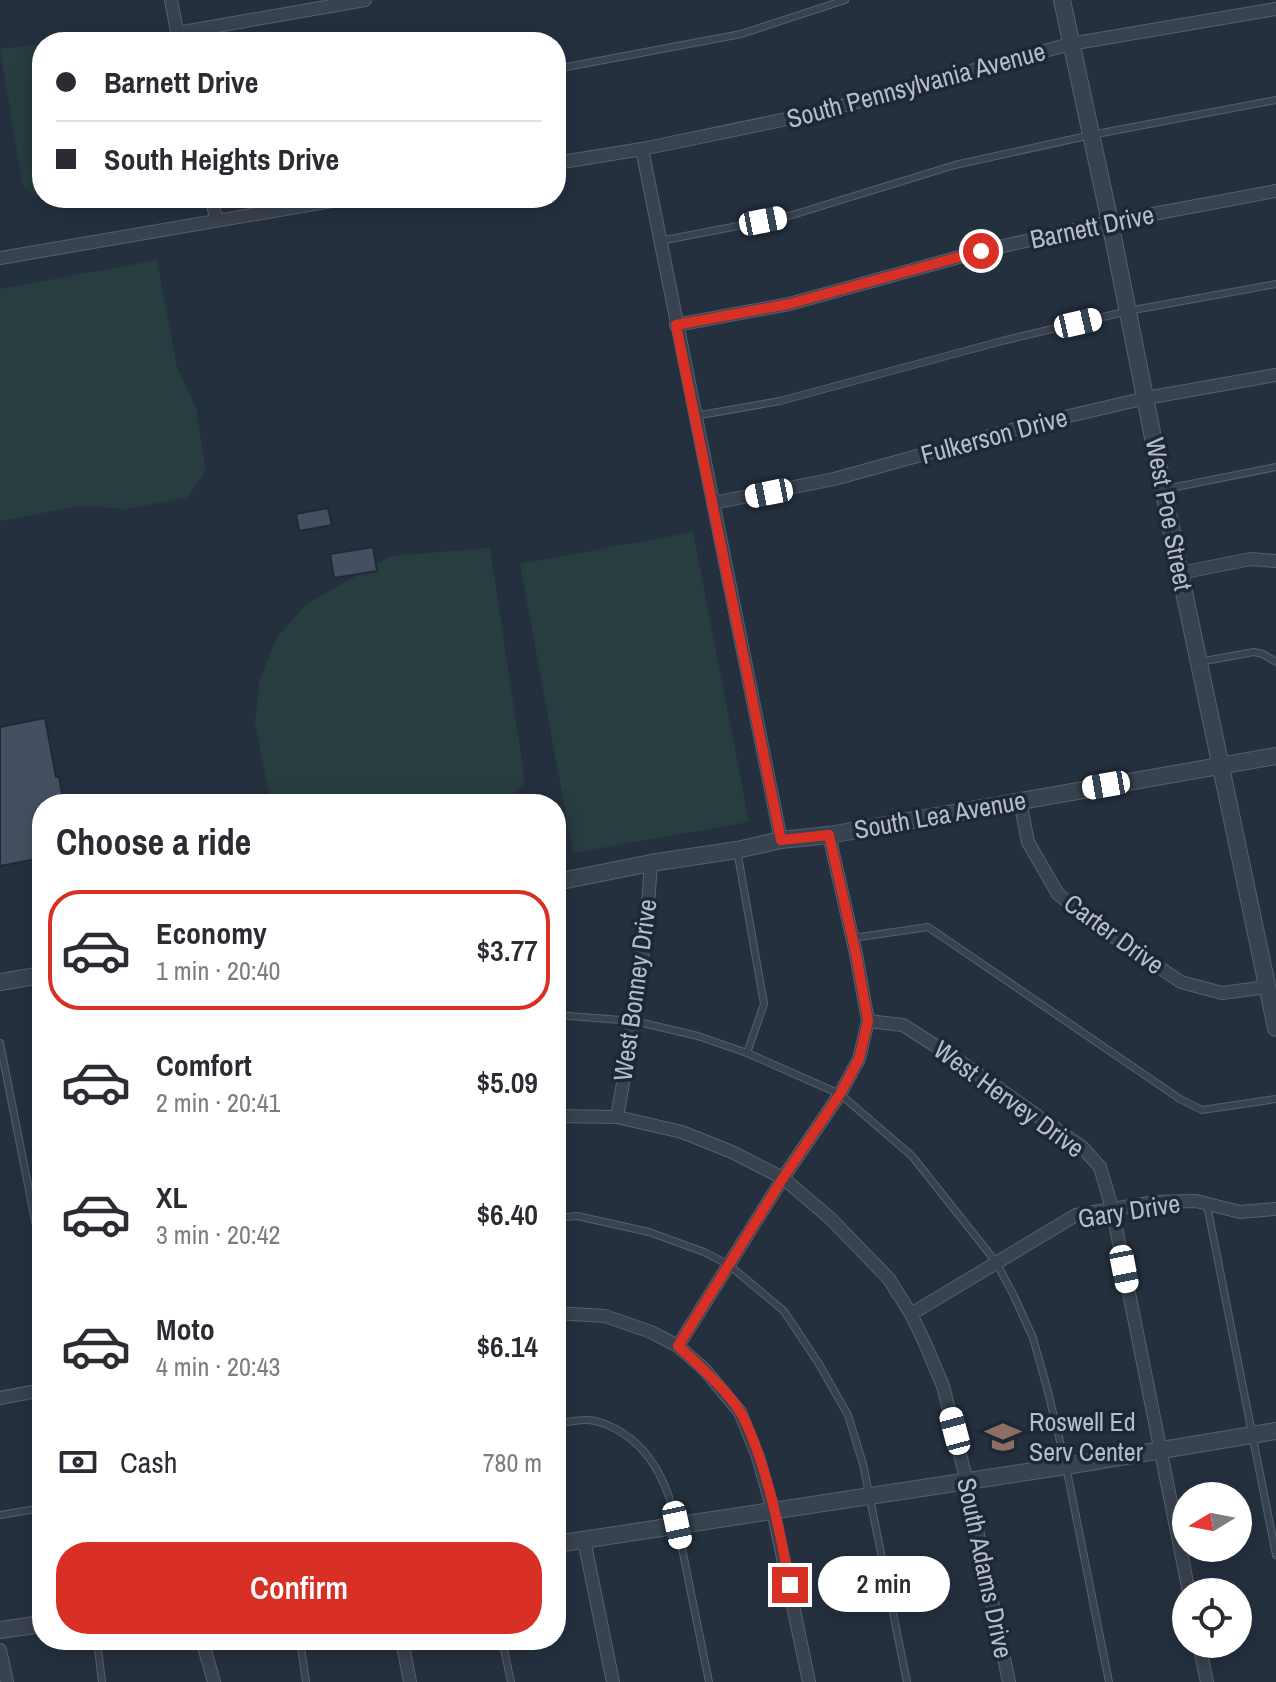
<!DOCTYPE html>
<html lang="en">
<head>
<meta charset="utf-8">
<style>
  :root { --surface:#fff; --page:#f2f2f3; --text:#2b2b33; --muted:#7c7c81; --line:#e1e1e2; --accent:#d93025 }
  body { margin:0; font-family:"Archivo Narrow",sans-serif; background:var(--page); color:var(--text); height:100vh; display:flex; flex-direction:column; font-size:30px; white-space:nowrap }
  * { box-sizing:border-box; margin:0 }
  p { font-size:26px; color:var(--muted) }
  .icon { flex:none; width:44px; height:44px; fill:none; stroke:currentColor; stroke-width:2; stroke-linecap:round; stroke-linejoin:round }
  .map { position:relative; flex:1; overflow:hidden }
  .panel { position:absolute; left:32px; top:794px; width:534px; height:856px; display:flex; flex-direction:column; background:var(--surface); border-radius:32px; box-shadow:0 4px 20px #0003 }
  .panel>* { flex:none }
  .top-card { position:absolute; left:32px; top:32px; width:534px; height:176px; border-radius:32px; box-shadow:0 4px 20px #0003; display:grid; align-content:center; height:176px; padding:0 24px; background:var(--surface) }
  .needle { width:52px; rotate:260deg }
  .tools { position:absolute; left:1172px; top:1482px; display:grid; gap:16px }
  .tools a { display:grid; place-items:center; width:80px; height:80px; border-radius:50%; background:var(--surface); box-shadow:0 4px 20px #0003; font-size:40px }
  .end { position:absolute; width:36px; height:36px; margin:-18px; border:10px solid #d93025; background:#fff; box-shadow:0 0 0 4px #fff }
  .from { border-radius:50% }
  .bubble { position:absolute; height:56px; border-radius:28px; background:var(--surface); box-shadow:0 4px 20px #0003; font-size:26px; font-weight:600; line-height:56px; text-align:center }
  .car { position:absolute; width:24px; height:48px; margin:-24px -12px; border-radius:10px; box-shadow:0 0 6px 2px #0007; background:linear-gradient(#fff 24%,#345 0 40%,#fff 0 76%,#345 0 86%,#fff 0) }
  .top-card b { display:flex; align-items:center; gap:28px; height:76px; font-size:30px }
  .top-card b+b { border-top:2px solid var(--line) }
  .top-card i { width:20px; height:20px; background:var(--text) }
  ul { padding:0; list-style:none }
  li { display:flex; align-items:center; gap:24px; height:120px; margin:0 16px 12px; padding:0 8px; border:4px solid transparent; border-radius:32px }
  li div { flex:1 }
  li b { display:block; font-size:30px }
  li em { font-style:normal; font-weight:600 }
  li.current { border-color:var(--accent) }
  li>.icon { width:72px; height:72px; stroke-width:1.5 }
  h2 { padding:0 24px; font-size:36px; line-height:96px }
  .pay { display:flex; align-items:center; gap:20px; height:88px; padding:0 24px; font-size:30px }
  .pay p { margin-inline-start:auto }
  .button { display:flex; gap:16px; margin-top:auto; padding:16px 24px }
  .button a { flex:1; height:92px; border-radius:32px; background:var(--accent); color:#fff; font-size:32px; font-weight:600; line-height:92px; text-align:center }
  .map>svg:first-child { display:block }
  .green { fill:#273d40 }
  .building { fill:#445061; stroke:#202936; stroke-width:2 }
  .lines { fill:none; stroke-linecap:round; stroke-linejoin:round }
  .service-casing { stroke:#57606d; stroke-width:8 }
  .minor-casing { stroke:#57606d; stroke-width:14 }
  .tertiary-casing { stroke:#57606d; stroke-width:18 }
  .service { stroke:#39424f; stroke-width:6 }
  .minor { stroke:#39424f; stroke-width:12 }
  .tertiary { stroke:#39424f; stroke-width:16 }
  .route { stroke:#d93025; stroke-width:10 }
  .labels { text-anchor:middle; stroke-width:7; stroke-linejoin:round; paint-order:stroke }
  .street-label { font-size:26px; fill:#b5bdca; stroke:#1e2734 }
  .poi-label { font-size:26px; fill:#b5bdca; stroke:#1e2734; text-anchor:start }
</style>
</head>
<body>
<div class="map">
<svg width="1276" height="1682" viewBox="0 0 1276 1682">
  <rect width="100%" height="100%" fill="#25303f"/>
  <g class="green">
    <polygon points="42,44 42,198 65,198 46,201 23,187 0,49"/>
    <polygon points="157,260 177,367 196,408 206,471 187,498 124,509 79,506 0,521 0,289"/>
    <polygon points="693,532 749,822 573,853 520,564"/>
    <polygon points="490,548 525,782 511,797 464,804 271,804 255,723 260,679 277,637 307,604 391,556"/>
  </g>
  <g class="building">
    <polygon points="328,508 332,525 299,531 296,514"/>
    <polygon points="373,547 377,571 334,578 330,554"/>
    <polygon points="45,718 56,777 59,777 64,804 42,804 42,858 0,866 0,727"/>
  </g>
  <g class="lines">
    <g class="service-casing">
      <g id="service">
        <polyline points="556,69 741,34 845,0"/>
        <polyline points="660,241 789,216 955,165 1091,135 1276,100"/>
        <polyline points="695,416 780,401 1002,341 1128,311 1276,284"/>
        <polyline points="1166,489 1276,467"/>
        <polyline points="1199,662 1254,652 1263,654 1276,662"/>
        <polyline points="737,850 764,1004 747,1053"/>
        <polyline points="853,938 928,927 1180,1099 1202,1110 1276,1099"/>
        <polyline points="556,1015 634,1021 698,1036 747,1053 840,1094 912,1156 996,1262 1014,1296 1033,1338 1047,1388 1066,1466 1109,1682"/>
        <polyline points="0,1043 42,1256"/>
        <polyline points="1207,1205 1276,1555"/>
        <polyline points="556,1218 577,1216 649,1232 704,1252 729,1265 784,1311 819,1364 848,1415 863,1464 907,1682"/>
        <path d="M 556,1424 C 566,1422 577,1420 587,1420 C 596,1420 608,1425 616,1429 C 669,1458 676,1520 687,1573 C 694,1609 702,1646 709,1682"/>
        <polyline points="0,1515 42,1508"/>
        <polyline points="97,1640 102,1682"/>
        <polyline points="300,1640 306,1682"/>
        <polyline points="502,1640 511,1682"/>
      </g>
    </g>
    <g class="minor-casing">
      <g id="minor">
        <polyline points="171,0 179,42"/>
        <polyline points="177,33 365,0"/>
        <polyline points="642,149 781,840"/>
        <polyline points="556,163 642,149 816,113 1070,44 1276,9"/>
        <polyline points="212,198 216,220"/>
        <polyline points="0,258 349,198"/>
        <polyline points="676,325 789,304 981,251 1110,222 1276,191"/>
        <polyline points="713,503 834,479 1026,426 1146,398 1276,375"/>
        <polyline points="1180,573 1251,559 1276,561"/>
        <polyline points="1020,801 1028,842 1058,894 1096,925 1181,982 1222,993 1267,987"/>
        <polyline points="868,1021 903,1025 958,1060 1082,1147 1100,1167 1112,1208 1189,1592"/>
        <polyline points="556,1116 617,1117 682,1132 732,1152 783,1178 831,1219 889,1279 911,1314 924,1341 943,1386 967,1482 1009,1682"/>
        <path d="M 617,1117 C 632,1033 646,949 651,863"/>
        <polyline points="556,1313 605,1316 651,1332 678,1346 705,1370 740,1412 758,1457 773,1510 809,1682"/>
        <polyline points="911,1314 1076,1215 1155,1202 1196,1201 1240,1212 1276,1209"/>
        <polyline points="678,1346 783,1178 840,1094 859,1059 868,1021 856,954 829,835"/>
        <polyline points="0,1398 42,1390"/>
        <polyline points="584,1540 613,1682"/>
        <polyline points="202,1640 214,1682"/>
        <polyline points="402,1640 410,1682"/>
        <polyline points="1199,1644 1207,1682"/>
        <polyline points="0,1650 7,1682"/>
      </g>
    </g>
    <g class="tertiary-casing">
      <g id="tertiary">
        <polyline points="1062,0 1110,222 1180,573 1276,1028"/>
        <polyline points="556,882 651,863 737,850 781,840 829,835 1276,756"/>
        <polyline points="0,982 42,975"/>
        <polyline points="556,1544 1066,1466 1276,1431"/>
        <polyline points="0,1630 42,1624"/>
      </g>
    </g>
    <use href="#service" class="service"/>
    <use href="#minor" class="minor"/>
    <use href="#tertiary" class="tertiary"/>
  </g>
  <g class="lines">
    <path class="route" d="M 790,1585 C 780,1532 766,1460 741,1413 C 728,1391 697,1363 678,1346 L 783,1178 L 840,1094 L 859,1059 L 868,1021 L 856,954 L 829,835 L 781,840 L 676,325 L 789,304 L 981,251"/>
  </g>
  <defs>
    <g id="school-bare" transform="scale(2.76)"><path d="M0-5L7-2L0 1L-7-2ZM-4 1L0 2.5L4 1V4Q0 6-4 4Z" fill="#8d6e63" stroke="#1e2734" stroke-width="2.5" paint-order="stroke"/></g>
  </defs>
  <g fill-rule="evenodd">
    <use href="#school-bare" x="1003" y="1437"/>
  </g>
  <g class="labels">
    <g class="street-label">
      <text transform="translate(916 85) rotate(-15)" y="9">South Pennsylvania Avenue</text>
      <text transform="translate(1092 227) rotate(-12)" y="9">Barnett Drive</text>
      <text transform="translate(994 436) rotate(-15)" y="9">Fulkerson Drive</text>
      <text transform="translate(1169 514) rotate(79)" y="9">West Poe Street</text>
      <text transform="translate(940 815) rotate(-10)" y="9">South Lea Avenue</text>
      <text transform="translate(1114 934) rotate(36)" y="9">Carter Drive</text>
      <text transform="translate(635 990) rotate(-82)" y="9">West Bonney Drive</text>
      <text transform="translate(1009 1099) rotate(36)" y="9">West Hervey Drive</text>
      <text transform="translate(1129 1211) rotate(-9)" y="9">Gary Drive</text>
      <text transform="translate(985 1568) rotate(78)" y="9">South Adams Drive</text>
    </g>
    <g class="poi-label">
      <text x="1029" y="1431">Roswell Ed<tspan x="1029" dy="30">Serv Center</tspan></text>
    </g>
  </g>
</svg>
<div class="tools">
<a><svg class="needle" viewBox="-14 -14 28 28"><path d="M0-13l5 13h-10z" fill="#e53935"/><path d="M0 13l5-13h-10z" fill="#7c7c81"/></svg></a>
<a><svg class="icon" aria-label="locate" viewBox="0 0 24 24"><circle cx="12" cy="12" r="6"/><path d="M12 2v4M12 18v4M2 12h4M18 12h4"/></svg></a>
</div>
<i class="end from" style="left:981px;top:251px"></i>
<i class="end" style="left:790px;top:1585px"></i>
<div class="bubble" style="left:818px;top:1556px;width:132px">2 min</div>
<i class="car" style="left:763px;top:221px;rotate:79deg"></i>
<i class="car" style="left:1078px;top:323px;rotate:77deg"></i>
<i class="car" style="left:769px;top:493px;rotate:259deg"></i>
<i class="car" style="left:1106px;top:785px;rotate:260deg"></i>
<i class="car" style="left:1124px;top:1269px;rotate:169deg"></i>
<i class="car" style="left:955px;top:1431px;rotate:345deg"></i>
<i class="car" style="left:677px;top:1525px;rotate:168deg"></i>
<div class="top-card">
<b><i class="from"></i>Barnett Drive</b>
<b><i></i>South Heights Drive</b>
</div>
<section class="panel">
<h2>Choose a ride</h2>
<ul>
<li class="current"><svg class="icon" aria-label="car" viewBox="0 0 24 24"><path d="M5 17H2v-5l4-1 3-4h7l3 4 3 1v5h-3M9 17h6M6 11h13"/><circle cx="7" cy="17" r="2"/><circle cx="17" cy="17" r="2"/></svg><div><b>Economy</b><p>1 min · 20:40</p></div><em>$3.77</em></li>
<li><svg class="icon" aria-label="car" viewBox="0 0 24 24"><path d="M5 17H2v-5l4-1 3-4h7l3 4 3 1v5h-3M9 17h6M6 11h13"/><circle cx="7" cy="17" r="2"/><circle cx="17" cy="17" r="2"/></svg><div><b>Comfort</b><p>2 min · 20:41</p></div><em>$5.09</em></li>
<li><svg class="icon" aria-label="car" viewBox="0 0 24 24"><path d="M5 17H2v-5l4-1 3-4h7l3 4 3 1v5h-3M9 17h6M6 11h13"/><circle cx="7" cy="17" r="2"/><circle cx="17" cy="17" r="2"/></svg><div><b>XL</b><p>3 min · 20:42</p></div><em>$6.40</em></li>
<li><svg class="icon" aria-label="car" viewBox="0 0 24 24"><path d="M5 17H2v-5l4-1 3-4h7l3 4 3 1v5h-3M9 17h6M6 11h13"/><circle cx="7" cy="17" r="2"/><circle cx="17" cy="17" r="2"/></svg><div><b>Moto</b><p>4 min · 20:43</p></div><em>$6.14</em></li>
</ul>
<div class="pay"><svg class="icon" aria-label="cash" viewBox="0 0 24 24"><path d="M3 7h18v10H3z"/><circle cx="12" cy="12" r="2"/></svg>Cash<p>780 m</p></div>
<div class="button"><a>Confirm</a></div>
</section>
</div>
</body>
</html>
